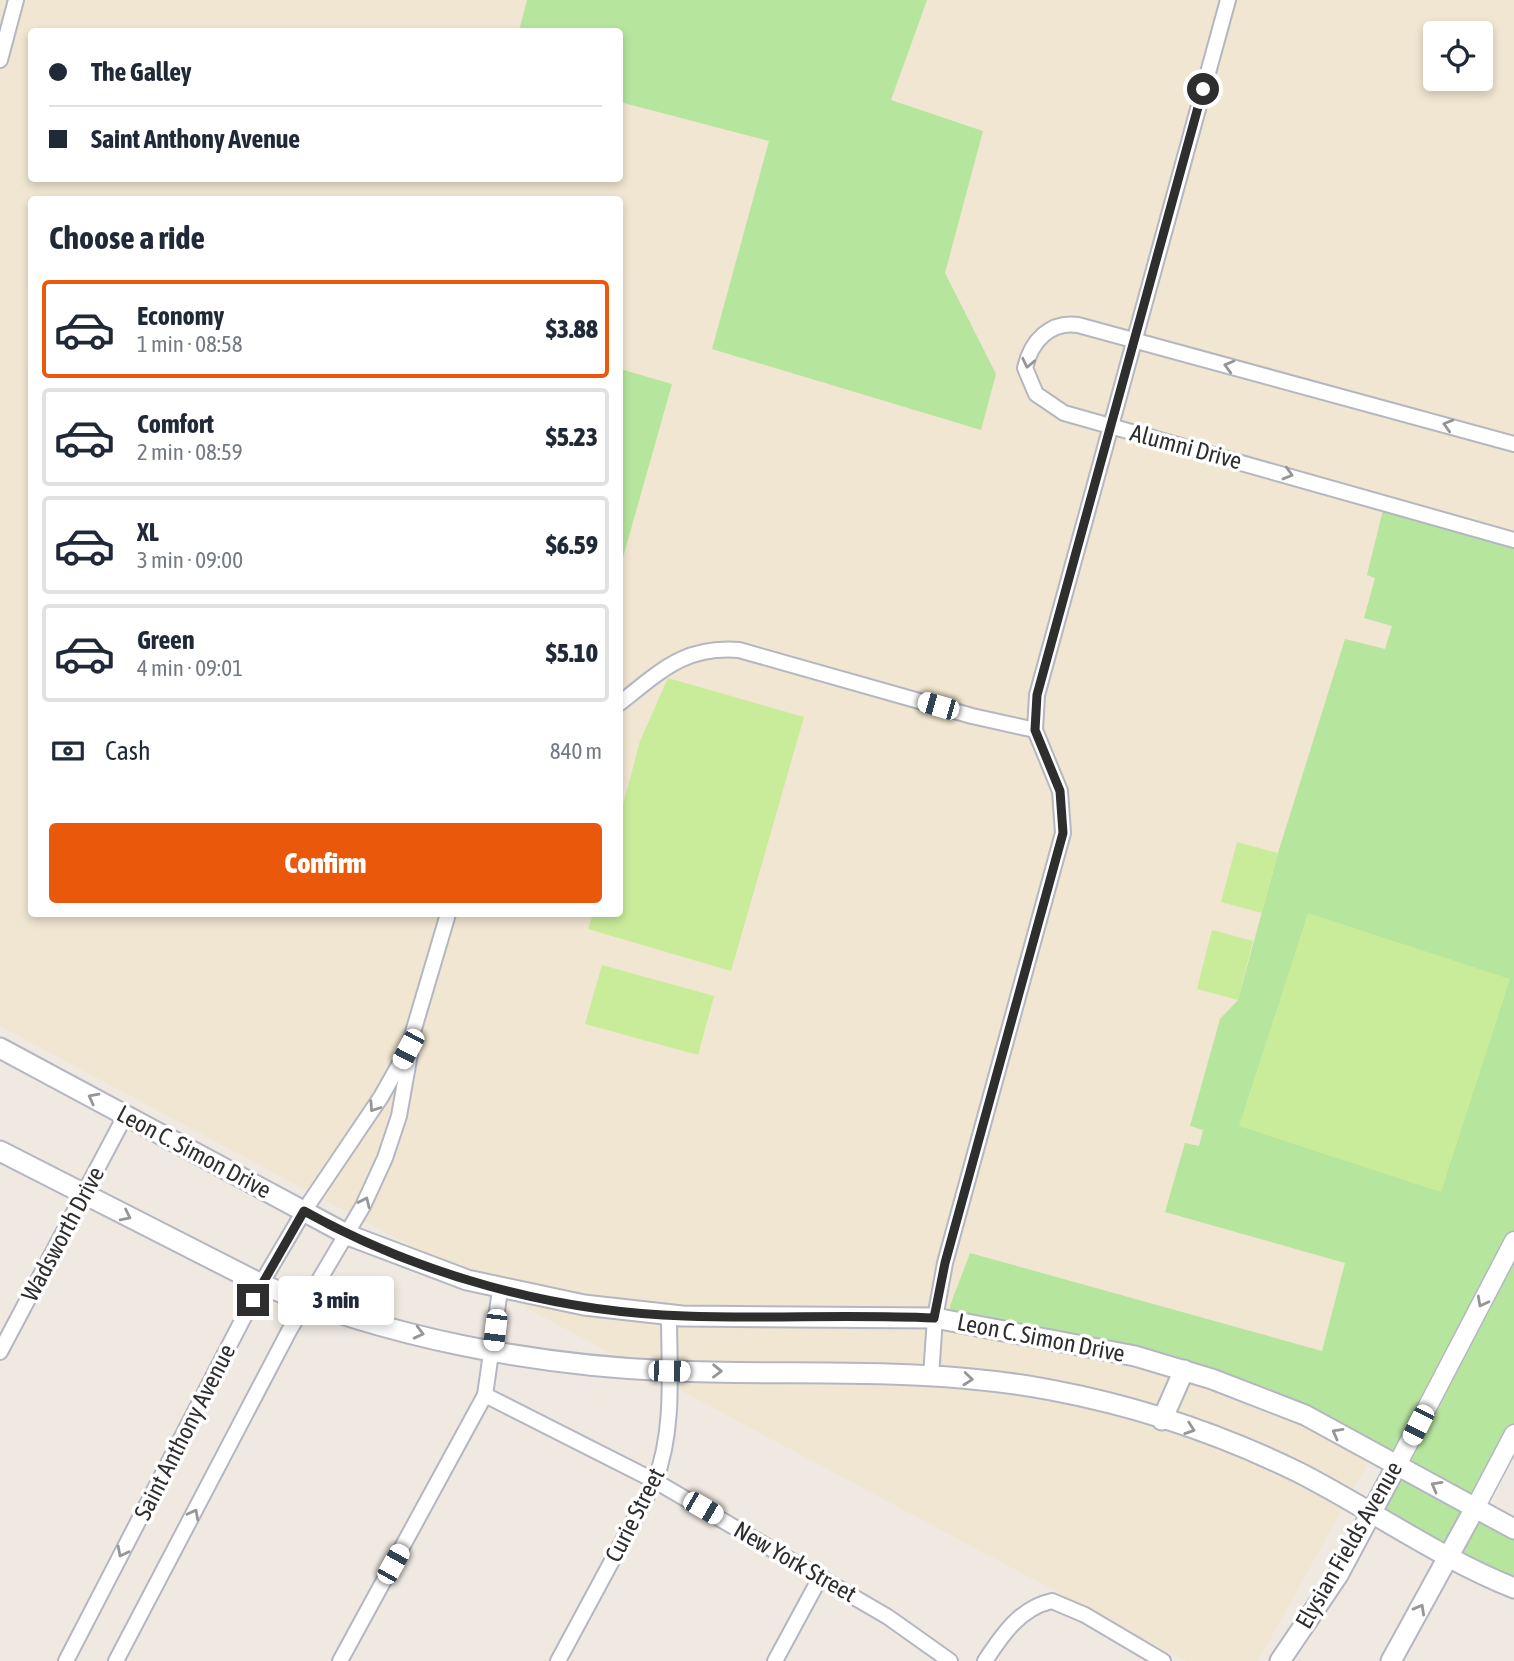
<!DOCTYPE html>
<html lang="en">
<head>
<meta charset="utf-8">
<style>
  :root { --surface:#fff; --page:#f2f2f3; --text:#1f2937; --muted:#747a83; --line:#e0e1e3; --accent:#ea580c }
  body { margin:0; font-family:"Asap Condensed",sans-serif; background:var(--page); color:var(--text); height:100vh; display:flex; flex-direction:column; font-size:26px; white-space:nowrap }
  * { box-sizing:border-box; margin:0 }
  p { font-size:23px; color:var(--muted) }
  .icon { flex:none; width:38px; height:38px; fill:none; stroke:currentColor; stroke-width:2; stroke-linecap:round; stroke-linejoin:round }
  .map { position:relative; flex:1; overflow:hidden }
  .sheet { position:absolute; left:28px; top:196px; width:595px; height:721px; display:flex; flex-direction:column; background:var(--surface); border-radius:7px; box-shadow:0 4px 10px #0003 }
  .sheet>* { flex:none }
  .guide { position:absolute; left:28px; top:28px; width:595px; height:154px; border-radius:7px; box-shadow:0 4px 10px #0003; display:grid; align-content:center; height:154px; padding:0 21px; background:var(--surface) }
  .buttons { position:absolute; left:1423px; top:21px; display:grid; gap:14px }
  .buttons a { display:grid; place-items:center; width:70px; height:70px; border-radius:7px; background:var(--surface); box-shadow:0 4px 10px #0003; font-size:35px }
  .end { position:absolute; width:32px; height:32px; margin:-16px; border:9px solid #2e2e2e; background:#fff; box-shadow:0 0 0 4px #fff }
  .from { border-radius:50% }
  .bubble { position:absolute; height:49px; border-radius:7px; background:var(--surface); box-shadow:0 4px 10px #0003; font-size:23px; font-weight:800; line-height:49px; text-align:center }
  .car { position:absolute; width:21px; height:42px; margin:-21px -10px; border-radius:9px; box-shadow:0 0 5px 2px #0007; background:linear-gradient(#fff 24%,#345 0 40%,#fff 0 76%,#345 0 86%,#fff 0) }
  .guide b { display:flex; align-items:center; gap:24px; height:66px; font-size:26px }
  .guide b+b { border-top:2px solid var(--line) }
  .guide i { width:18px; height:18px; background:var(--text) }
  ul { padding:0; list-style:none }
  li { display:flex; align-items:center; gap:21px; height:98px; margin:0 14px 10px; padding:0 7px; border:4px solid var(--line); border-radius:7px }
  li div { flex:1 }
  li b { display:block; font-size:26px }
  li em { font-style:normal; font-weight:800 }
  li.active { border-color:var(--accent) }
  li>.icon { width:63px; height:63px; stroke-width:1.5 }
  h2 { padding:0 21px; font-size:32px; line-height:84px }
  .pay { display:flex; align-items:center; gap:18px; height:77px; padding:0 21px; font-size:26px }
  .pay p { margin-inline-start:auto }
  .primary-button { display:flex; gap:14px; margin-top:auto; padding:14px 21px }
  .primary-button a { flex:1; height:80px; border-radius:7px; background:var(--accent); color:#fff; font-size:28px; font-weight:800; line-height:80px; text-align:center }
  .map>svg:first-child { display:block }
  .education { fill:#f0e6d1; fill-rule:evenodd }
  .green { fill:#b6e59e }
  .pitch { fill:#c9ec9a }
  .lines { fill:none; stroke-linecap:round; stroke-linejoin:round }
  .minor-casing { stroke:#b4b7c1; stroke-width:18 }
  .tertiary-casing { stroke:#b4b7c1; stroke-width:21 }
  .secondary-casing { stroke:#b4b7c1; stroke-width:23 }
  .minor { stroke:#fff; stroke-width:14 }
  .tertiary { stroke:#fff; stroke-width:18 }
  .secondary { stroke:#fff; stroke-width:19 }
  .oneway { stroke:#969696 }
  .route { stroke:#2e2e2e; stroke-width:9 }
  .labels { text-anchor:middle; stroke-width:7; stroke-linejoin:round; paint-order:stroke }
  .street-label { font-size:24px; fill:#2e2e2e; stroke:#fff }
</style>
</head>
<body>
<div class="map">
<svg width="1514" height="1661" viewBox="0 0 1514 1661">
  <rect width="100%" height="100%" fill="#efe9e1"/>
  <path class="education" d="M 0,0 L 1514,0 L 1514,1199 L 1258,1661 L 1186,1661 L 0,1026 ZM 32,32 L 620,32 L 620,178 L 32,178 ZM 1435,33 L 1480,33 L 1480,79 L 1435,79 ZM 32,200 L 620,200 L 620,914 L 32,914 Z"/>
  <g class="green">
    <polygon points="527,0 927,0 891,100 983,131 945,273 996,374 981,430 712,349 769,141 620,102 620,32 519,31"/>
    <polygon points="620,369 672,384 620,568"/>
    <polygon points="1385,502 1514,540 1514,1434 1475,1507 1514,1529 1514,1588 1371,1513 1397,1465 1257,1395 950,1320 950,1306 970,1253 1322,1351 1345,1263 1165,1212 1185,1143 1199,1146 1203,1130 1190,1126 1220,1019 1238,1000 1278,853 1345,639 1385,649 1392,626 1364,618 1375,578 1367,575"/>
  </g>
  <g class="pitch">
    <polygon points="668,678 804,717 731,971 588,929 593,914 620,914 620,816 640,741"/>
    <polygon points="1237,842 1278,853 1262,913 1221,902"/>
    <polygon points="1308,913 1510,979 1441,1192 1239,1126"/>
    <polygon points="1212,930 1253,941 1238,1000 1197,989"/>
    <polygon points="602,965 714,996 698,1055 585,1024"/>
  </g>
  <g class="lines">
    <g class="minor-casing">
      <g id="minor">
        <polyline points="0,60 16,0"/>
        <path d="M 1514,444 L 1078,325 C 1050,321 1031,341 1025,368 L 1036,394 L 1064,413 L 1514,540"/>
        <path d="M 620,703 C 661,671 684,646 739,650 L 972,716 L 1035,730"/>
        <polyline points="0,1352 125,1116"/>
        <polyline points="931,1376 935,1318 945,1263 1063,833 1060,791 1035,730 1037,695 1228,0"/>
        <polyline points="485,1395 655,1481 888,1617 950,1661"/>
        <polyline points="66,1661 261,1284 304,1211 381,1097 408,1049 448,914"/>
        <polyline points="116,1661 289,1331 363,1206 385,1158 399,1116 410,1054"/>
        <polyline points="340,1661 485,1395 500,1290"/>
        <path d="M 558,1661 L 655,1481 C 675,1429 669,1370 669,1315"/>
        <polyline points="775,1661 821,1576"/>
        <path d="M 985,1661 C 1002,1635 1020,1608 1052,1601 L 1085,1615 L 1163,1661"/>
      </g>
    </g>
    <g class="tertiary-casing">
      <g id="tertiary">
        <polyline points="1397,1465 1514,1241"/>
        <polyline points="1475,1508 1514,1434"/>
      </g>
    </g>
    <g class="secondary-casing">
      <g id="secondary">
        <polyline points="0,1048 348,1235 467,1280 584,1305 682,1316 935,1318 1135,1356 1212,1379 1305,1415 1514,1529"/>
        <path d="M 0,1151 L 261,1284 C 388,1338 534,1365 671,1371 C 798,1376 925,1366 1051,1390 C 1136,1406 1223,1435 1300,1473 C 1372,1510 1439,1558 1514,1588"/>
        <polyline points="1162,1420 1184,1370"/>
        <polyline points="1280,1661 1338,1575 1397,1465"/>
        <polyline points="1391,1661 1475,1508"/>
      </g>
    </g>
    <use href="#minor" class="minor"/>
    <use href="#tertiary" class="tertiary"/>
    <use href="#secondary" class="secondary"/>
  </g>
  <defs><path id="oneway-chevron" d="M-2-3.5L2.5 0L-2 3.5" fill="none" stroke-width="1.6" stroke-linecap="round" stroke-linejoin="round" transform="scale(1.75)"/></defs>
  <g class="oneway">
    <use href="#oneway-chevron" transform="translate(1028 363) rotate(102)"/>
    <use href="#oneway-chevron" transform="translate(1229 366) rotate(-165)"/>
    <use href="#oneway-chevron" transform="translate(1448 425) rotate(-164)"/>
    <use href="#oneway-chevron" transform="translate(1288 474) rotate(16)"/>
    <use href="#oneway-chevron" transform="translate(93 1098) rotate(-152)"/>
    <use href="#oneway-chevron" transform="translate(374 1107) rotate(124)"/>
    <use href="#oneway-chevron" transform="translate(365 1202) rotate(-65)"/>
    <use href="#oneway-chevron" transform="translate(126 1216) rotate(26)"/>
    <use href="#oneway-chevron" transform="translate(1482 1302) rotate(118)"/>
    <use href="#oneway-chevron" transform="translate(419 1333) rotate(14)"/>
    <use href="#oneway-chevron" transform="translate(717 1371) rotate(1)"/>
    <use href="#oneway-chevron" transform="translate(968 1379) rotate(5)"/>
    <use href="#oneway-chevron" transform="translate(1190 1429) rotate(19)"/>
    <use href="#oneway-chevron" transform="translate(1337 1433) rotate(-151)"/>
    <use href="#oneway-chevron" transform="translate(1436 1486) rotate(-151)"/>
    <use href="#oneway-chevron" transform="translate(194 1514) rotate(-62)"/>
    <use href="#oneway-chevron" transform="translate(122 1552) rotate(117)"/>
    <use href="#oneway-chevron" transform="translate(1420 1609) rotate(-61)"/>
  </g>
  <g class="lines">
    <path class="route" d="M 253,1300 L 304,1211 C 419,1275 554,1312 685,1316 C 768,1319 851,1314 934,1318 L 945,1263 L 1063,833 L 1060,791 L 1035,730 L 1037,695 L 1203,89"/>
  </g>
  <g class="labels">
    <g class="street-label">
      <text transform="translate(1186 447) rotate(15)" y="8">Alumni Drive</text>
      <text transform="translate(194 1152) rotate(28)" y="8">Leon C. Simon Drive</text>
      <text transform="translate(63 1234) rotate(-62)" y="8">Wadsworth Drive</text>
      <text transform="translate(1041 1338) rotate(11)" y="8">Leon C. Simon Drive</text>
      <text transform="translate(185 1432) rotate(-63)" y="8">Saint Anthony Avenue</text>
      <text transform="translate(635 1515) rotate(-63)" y="8">Curie Street</text>
      <text transform="translate(1349 1545) rotate(-60)" y="8">Elysian Fields Avenue</text>
      <text transform="translate(795 1562) rotate(30)" y="8">New York Street</text>
    </g>
  </g>
</svg>
<div class="buttons">
<a><svg class="icon" aria-label="locate" viewBox="0 0 24 24"><circle cx="12" cy="12" r="6"/><path d="M12 2v4M12 18v4M2 12h4M18 12h4"/></svg></a>
</div>
<i class="end from" style="left:1203px;top:89px"></i>
<i class="end" style="left:253px;top:1300px"></i>
<div class="bubble" style="left:278px;top:1276px;width:116px">3 min</div>
<i class="car" style="left:938px;top:706px;rotate:286deg"></i>
<i class="car" style="left:408px;top:1049px;rotate:208deg"></i>
<i class="car" style="left:495px;top:1330px;rotate:187deg"></i>
<i class="car" style="left:669px;top:1371px;rotate:91deg"></i>
<i class="car" style="left:1418px;top:1425px;rotate:207deg"></i>
<i class="car" style="left:703px;top:1508px;rotate:120deg"></i>
<i class="car" style="left:393px;top:1564px;rotate:29deg"></i>
<div class="guide">
<b><i class="from"></i>The Galley</b>
<b><i></i>Saint Anthony Avenue</b>
</div>
<section class="sheet">
<h2>Choose a ride</h2>
<ul>
<li class="active"><svg class="icon" aria-label="car" viewBox="0 0 24 24"><path d="M5 17H2v-5l4-1 3-4h7l3 4 3 1v5h-3M9 17h6M6 11h13"/><circle cx="7" cy="17" r="2"/><circle cx="17" cy="17" r="2"/></svg><div><b>Economy</b><p>1 min · 08:58</p></div><em>$3.88</em></li>
<li><svg class="icon" aria-label="car" viewBox="0 0 24 24"><path d="M5 17H2v-5l4-1 3-4h7l3 4 3 1v5h-3M9 17h6M6 11h13"/><circle cx="7" cy="17" r="2"/><circle cx="17" cy="17" r="2"/></svg><div><b>Comfort</b><p>2 min · 08:59</p></div><em>$5.23</em></li>
<li><svg class="icon" aria-label="car" viewBox="0 0 24 24"><path d="M5 17H2v-5l4-1 3-4h7l3 4 3 1v5h-3M9 17h6M6 11h13"/><circle cx="7" cy="17" r="2"/><circle cx="17" cy="17" r="2"/></svg><div><b>XL</b><p>3 min · 09:00</p></div><em>$6.59</em></li>
<li><svg class="icon" aria-label="car" viewBox="0 0 24 24"><path d="M5 17H2v-5l4-1 3-4h7l3 4 3 1v5h-3M9 17h6M6 11h13"/><circle cx="7" cy="17" r="2"/><circle cx="17" cy="17" r="2"/></svg><div><b>Green</b><p>4 min · 09:01</p></div><em>$5.10</em></li>
</ul>
<div class="pay"><svg class="icon" aria-label="cash" viewBox="0 0 24 24"><path d="M3 7h18v10H3z"/><circle cx="12" cy="12" r="2"/></svg>Cash<p>840 m</p></div>
<div class="primary-button"><a>Confirm</a></div>
</section>
</div>
</body>
</html>
